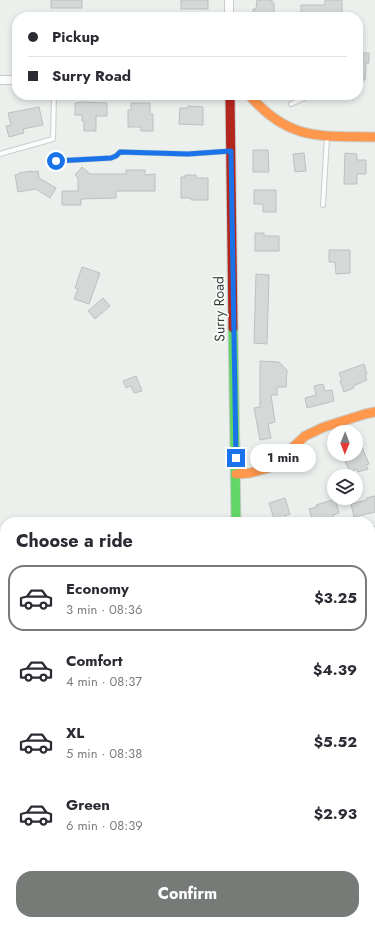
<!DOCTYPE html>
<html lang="en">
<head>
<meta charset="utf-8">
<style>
  :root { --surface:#fff; --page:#f7f7f7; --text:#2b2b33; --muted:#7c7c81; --line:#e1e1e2; --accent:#767b78 }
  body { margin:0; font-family:Jost,sans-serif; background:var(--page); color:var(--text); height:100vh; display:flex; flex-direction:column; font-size:15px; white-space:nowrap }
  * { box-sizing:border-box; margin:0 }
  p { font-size:13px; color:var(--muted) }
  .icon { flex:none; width:22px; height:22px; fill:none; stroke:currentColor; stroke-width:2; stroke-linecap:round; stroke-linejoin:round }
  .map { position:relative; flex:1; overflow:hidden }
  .sheet { position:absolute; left:0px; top:517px; width:375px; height:408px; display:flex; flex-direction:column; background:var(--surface); border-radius:16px 16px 0 0; box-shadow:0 2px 6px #0003 }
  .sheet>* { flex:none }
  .guide { position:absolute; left:12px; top:12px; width:351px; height:88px; border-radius:16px; box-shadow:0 2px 6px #0003; display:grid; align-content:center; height:88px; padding:0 16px; background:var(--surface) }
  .needle { width:26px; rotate:181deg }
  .buttons { position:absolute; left:327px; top:425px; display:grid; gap:8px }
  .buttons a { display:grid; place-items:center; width:36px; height:36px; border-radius:50%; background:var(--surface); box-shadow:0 2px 6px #0003; font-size:20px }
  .end { position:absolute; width:18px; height:18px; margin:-9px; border:5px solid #1a73e8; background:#fff; box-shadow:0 0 0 2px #fff }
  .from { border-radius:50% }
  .bubble { position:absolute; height:28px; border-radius:14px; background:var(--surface); box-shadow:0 2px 6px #0003; font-size:13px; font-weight:700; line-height:28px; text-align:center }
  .guide b { display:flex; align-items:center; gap:14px; height:38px; font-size:15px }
  .guide b+b { border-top:1px solid var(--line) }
  .guide i { width:10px; height:10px; background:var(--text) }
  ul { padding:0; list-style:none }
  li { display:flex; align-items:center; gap:12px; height:66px; margin:0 8px 6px; padding:0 8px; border:2px solid transparent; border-radius:16px }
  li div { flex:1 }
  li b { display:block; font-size:15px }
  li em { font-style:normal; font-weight:700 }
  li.current { border-color:var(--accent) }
  li>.icon { width:36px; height:36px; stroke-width:1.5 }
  h2 { padding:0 16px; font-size:18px; line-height:48px }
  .cta { display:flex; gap:8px; margin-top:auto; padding:8px 16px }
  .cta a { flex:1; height:46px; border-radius:16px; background:var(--accent); color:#fff; font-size:16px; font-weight:700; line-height:46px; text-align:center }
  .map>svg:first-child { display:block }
  .building { fill:#d4d9d7; stroke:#bcc0be }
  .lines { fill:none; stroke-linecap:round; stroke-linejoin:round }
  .lane-casing { stroke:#c9cecb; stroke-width:6 }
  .street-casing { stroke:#c9cecb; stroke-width:10 }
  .fast-casing { stroke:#c9cecb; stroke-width:11 }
  .slow-casing { stroke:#c9cecb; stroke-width:11 }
  .jam-casing { stroke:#c9cecb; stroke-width:11 }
  .lane { stroke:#fcfdfc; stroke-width:4 }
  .street { stroke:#fcfdfc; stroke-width:8 }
  .fast { stroke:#63d668; stroke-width:9 }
  .slow { stroke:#ff974d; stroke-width:9 }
  .jam { stroke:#b3261e; stroke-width:9 }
  .route { stroke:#1a73e8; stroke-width:5 }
  .labels { text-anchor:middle; stroke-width:3; stroke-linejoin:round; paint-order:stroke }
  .street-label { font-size:14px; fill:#373c39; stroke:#f9fffb }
</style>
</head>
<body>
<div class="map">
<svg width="375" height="925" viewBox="0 0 375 925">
  <rect width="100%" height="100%" fill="#ebf0ed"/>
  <g class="building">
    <rect x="51" y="0" width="31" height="8"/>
    <rect x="181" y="0" width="27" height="9"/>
    <polygon points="257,0 272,0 272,3 274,3 274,17 253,17 253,9 256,9"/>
    <polygon points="325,0 342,0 342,17 301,17 301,5 325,5"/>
    <polygon points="358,53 369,53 369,63 366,63 365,80 358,80"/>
    <polygon points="83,102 107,103 107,116 96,116 96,131 84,131 84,121 82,121 82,115 75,115 75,103"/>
    <polygon points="131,103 150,103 150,114 153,114 153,131 141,131 141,127 128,127 128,110 131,110"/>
    <polygon points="188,106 203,107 203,125 179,124 180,108 188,108"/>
    <polygon points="39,107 43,125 23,129 24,133 9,137 6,126 11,125 8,113"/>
    <polygon points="253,150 268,150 269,172 253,172"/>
    <polygon points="304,153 306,171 295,172 293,154"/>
    <polygon points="345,153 357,154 357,160 366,160 366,174 357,174 357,184 344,184"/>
    <polygon points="82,167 90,174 126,174 126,170 145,170 145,175 155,174 155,191 116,191 116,198 81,199 81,205 62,205 62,191 78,191 78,178 75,175"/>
    <polygon points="31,171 31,172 38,171 39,178 56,188 50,198 36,189 18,192 15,175 19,174 19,173"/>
    <polygon points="185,175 196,175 196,178 208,178 208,200 191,200 191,198 181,198 181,177 185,177"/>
    <polygon points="254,190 276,190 276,212 263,212 263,204 254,204"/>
    <polygon points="255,233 264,233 264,236 279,236 279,251 255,251"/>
    <polygon points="329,250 350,250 350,273 336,274 335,262 329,262"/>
    <polygon points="82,267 100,273 89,304 74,299 78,289 75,288"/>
    <polygon points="256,274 269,275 267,344 254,343"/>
    <polygon points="103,298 110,306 95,319 88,311"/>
    <polygon points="260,361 279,362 287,370 286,387 277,387 277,395 271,395 275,422 268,424 271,438 260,440 254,408 260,407"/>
    <polygon points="364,364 367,374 365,375 367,380 353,386 354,388 344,392 340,381 342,380 339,373"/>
    <polygon points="136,376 142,391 134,393 131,386 126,388 123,381"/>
    <polygon points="323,384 325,391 332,390 334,401 307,408 305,398 316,395 314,386"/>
    <polygon points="362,447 369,464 366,465 368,469 358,472 357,469 350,472 344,459 352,456 351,454 356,454 356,449"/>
    <polygon points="375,496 375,512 354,517 351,504 367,500 366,498"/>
    <polygon points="285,498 290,514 285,516 287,522 275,522 269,503"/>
    <polygon points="335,499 339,513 333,515 333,517 313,522 309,509 317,507 316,505"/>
  </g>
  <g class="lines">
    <g class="lane-casing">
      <g id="lane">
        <polyline points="291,104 309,96 310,95"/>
        <polyline points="0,154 3,153 53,139 54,95"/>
        <polyline points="56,161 111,158 116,156 120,152 188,154 230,151"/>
        <polyline points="323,205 327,137"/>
      </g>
    </g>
    <g class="street-casing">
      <g id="street">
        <polyline points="229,0 229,17"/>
        <polyline points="1,80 17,80"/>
        <polyline points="370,533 375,531"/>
        <polyline points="370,714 375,711"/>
      </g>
    </g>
    <g class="fast-casing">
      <polyline id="fast" points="233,328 236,522"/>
    </g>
    <g class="slow-casing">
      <g id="slow">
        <path d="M 249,95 C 289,141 319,136 375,137"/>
        <polyline points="236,474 250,473 268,468 277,462 305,436 324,427 365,414 375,412"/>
      </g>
    </g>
    <g class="jam-casing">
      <polyline id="jam" points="230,95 233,328"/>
    </g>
    <use href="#lane" class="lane"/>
    <use href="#street" class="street"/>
    <use href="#fast" class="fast"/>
    <use href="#slow" class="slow"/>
    <use href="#jam" class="jam"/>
  </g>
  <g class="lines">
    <polyline class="route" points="56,161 111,158 116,156 120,152 188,154 231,151 236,458"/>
  </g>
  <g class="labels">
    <g class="street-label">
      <text transform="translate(219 309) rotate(-91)" y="5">Surry Road</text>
    </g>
  </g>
</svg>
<div class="buttons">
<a><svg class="needle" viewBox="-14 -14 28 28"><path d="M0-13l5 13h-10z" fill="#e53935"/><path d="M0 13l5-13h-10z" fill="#7c7c81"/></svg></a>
<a><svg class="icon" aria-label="layers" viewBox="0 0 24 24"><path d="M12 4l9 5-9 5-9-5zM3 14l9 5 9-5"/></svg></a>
</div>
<i class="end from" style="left:56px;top:161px"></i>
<i class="end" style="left:236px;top:458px"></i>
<div class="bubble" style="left:250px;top:444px;width:66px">1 min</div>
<div class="guide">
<b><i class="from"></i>Pickup</b>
<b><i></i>Surry Road</b>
</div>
<section class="sheet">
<h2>Choose a ride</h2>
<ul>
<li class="current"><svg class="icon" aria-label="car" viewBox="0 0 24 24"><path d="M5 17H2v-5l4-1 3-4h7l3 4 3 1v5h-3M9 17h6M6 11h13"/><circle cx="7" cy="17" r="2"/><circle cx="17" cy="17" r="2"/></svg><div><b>Economy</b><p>3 min · 08:36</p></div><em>$3.25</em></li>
<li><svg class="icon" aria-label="car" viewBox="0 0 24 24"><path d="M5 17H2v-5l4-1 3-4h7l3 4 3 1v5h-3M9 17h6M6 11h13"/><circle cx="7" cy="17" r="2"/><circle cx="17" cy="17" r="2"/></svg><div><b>Comfort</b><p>4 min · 08:37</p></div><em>$4.39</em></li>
<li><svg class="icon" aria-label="car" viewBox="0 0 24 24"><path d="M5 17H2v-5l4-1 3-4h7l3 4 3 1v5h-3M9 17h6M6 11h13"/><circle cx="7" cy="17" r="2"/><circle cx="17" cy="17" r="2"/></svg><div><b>XL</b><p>5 min · 08:38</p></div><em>$5.52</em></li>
<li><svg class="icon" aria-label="car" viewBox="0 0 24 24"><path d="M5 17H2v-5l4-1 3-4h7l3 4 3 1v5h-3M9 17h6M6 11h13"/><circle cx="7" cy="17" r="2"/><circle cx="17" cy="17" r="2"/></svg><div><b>Green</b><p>6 min · 08:39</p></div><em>$2.93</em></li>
</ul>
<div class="cta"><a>Confirm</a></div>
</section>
</div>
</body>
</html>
